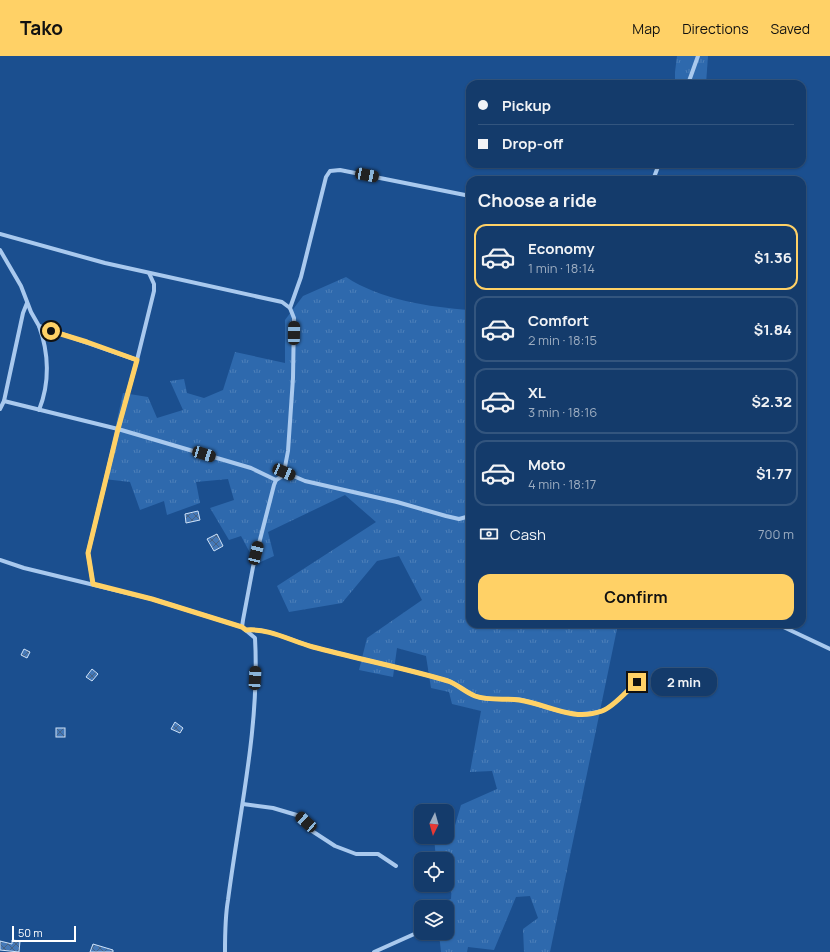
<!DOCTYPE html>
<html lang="en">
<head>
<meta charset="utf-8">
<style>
  :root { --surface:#143b6b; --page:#214673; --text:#f1f3f6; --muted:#9dadc1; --line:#33557e; --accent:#ffd166 }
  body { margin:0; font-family:Manrope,sans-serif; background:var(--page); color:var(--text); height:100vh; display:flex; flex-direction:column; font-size:15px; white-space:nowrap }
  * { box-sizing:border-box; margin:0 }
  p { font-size:13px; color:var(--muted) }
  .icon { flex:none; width:22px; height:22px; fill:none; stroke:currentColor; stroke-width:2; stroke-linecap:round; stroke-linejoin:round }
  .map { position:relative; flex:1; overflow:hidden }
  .details { position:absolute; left:466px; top:120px; width:340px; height:452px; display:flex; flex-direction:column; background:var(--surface); border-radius:12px; box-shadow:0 1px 3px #0004,0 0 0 1px var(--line) }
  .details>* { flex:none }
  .top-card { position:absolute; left:466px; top:24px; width:340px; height:88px; border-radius:12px; box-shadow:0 1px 3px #0004,0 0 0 1px var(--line); display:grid; align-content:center; height:88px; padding:0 12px; background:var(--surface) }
  .needle { width:26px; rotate:185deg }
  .tools { position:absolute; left:414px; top:748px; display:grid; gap:8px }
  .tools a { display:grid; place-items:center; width:40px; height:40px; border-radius:8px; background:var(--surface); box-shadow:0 1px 3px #0004,0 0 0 1px var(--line); font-size:20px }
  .scale { position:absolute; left:12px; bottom:10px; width:64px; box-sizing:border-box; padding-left:4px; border:2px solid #fff; border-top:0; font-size:11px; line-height:14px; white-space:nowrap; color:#fff; -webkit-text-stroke:3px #1b4f8f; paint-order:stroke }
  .end { position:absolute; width:18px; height:18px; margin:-9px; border:5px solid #ffd166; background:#111; box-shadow:0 0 0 2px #111 }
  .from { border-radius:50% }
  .bubble { position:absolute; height:28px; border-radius:12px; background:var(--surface); box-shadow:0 1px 3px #0004,0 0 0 1px var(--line); font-size:13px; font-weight:700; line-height:28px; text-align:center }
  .car { position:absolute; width:12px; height:24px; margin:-12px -6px; border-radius:5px; box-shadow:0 0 3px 1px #0007; background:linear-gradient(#222 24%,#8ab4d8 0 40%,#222 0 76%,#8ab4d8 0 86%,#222 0) }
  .top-card b { display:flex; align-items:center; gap:14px; height:38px; font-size:15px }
  .top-card b+b { border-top:1px solid var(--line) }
  .top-card i { width:10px; height:10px; background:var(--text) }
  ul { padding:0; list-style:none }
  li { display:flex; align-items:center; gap:12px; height:66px; margin:0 8px 6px; padding:0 4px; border:2px solid var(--line); border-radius:12px }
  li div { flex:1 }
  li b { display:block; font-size:15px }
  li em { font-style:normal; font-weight:700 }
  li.on { border-color:var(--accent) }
  li>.icon { width:36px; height:36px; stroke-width:1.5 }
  h2 { padding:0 12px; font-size:18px; line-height:48px }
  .pay { display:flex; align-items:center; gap:10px; height:44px; padding:0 12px; font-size:15px }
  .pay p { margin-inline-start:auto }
  .cta { display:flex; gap:8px; margin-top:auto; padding:8px 12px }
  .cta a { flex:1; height:46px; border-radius:12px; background:var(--accent); color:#111; font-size:16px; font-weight:700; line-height:46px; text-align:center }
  header { display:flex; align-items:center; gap:24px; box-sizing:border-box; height:56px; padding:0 20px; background:var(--accent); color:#111 }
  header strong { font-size:19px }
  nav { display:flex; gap:22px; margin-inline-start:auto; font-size:14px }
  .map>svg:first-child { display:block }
  .grass { fill:url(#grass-tufts) }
  .building { fill:url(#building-cross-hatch); stroke:#cfe3fa }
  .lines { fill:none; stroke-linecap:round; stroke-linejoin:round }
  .minor { stroke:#a9c9ee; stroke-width:4 }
  .route { stroke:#ffd166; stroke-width:5 }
</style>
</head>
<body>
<header>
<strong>Tako</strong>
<nav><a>Map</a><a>Directions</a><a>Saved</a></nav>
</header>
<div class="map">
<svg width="830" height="896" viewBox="0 0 830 896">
  <defs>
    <pattern id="grass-tufts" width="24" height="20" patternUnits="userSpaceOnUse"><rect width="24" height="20" fill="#2e69ad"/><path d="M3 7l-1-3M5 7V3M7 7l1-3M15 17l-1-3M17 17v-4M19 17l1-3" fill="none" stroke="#4d80b9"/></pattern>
    <pattern id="building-cross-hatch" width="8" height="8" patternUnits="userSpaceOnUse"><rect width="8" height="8" fill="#4478b7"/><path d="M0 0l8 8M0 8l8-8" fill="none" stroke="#486282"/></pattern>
  </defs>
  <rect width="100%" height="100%" fill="#1b4f8f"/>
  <g class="grass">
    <polygon points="677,0 708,0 706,28 675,28 675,16"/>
    <path d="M 346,221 C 381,244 429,251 470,254 L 470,568 L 618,568 L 550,896 L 524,896 L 523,873 L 538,862 L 530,840 L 516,841 L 494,894 L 468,891 L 467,896 L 441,896 L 439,877 L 447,877 L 447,851 L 436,851 L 436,848 L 451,843 L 453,811 L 447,810 L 447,803 L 436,803 L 434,781 L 447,781 L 447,777 L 453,776 L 461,749 L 497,733 L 492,715 L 470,716 L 481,655 L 452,648 L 449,636 L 431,632 L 426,600 L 397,592 L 393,621 L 359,614 L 367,582 L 422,544 L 399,500 L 377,505 L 342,547 L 289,556 L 277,530 L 376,466 L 345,439 L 268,476 L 274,500 L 256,508 L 241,480 L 229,484 L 210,452 L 234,444 L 228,423 L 196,426 L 200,447 L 167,459 L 164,445 L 140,454 L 130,426 L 104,423 L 123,337 L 148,341 L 157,362 L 183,354 L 170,325 L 184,323 L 187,337 L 204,342 L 223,334 L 235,296 L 285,307 L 285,264 L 303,240 Z"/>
  </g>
  <g class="building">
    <polygon points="198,455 200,464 186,467 185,458"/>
    <polygon points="217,478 223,490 214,495 207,483"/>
    <polygon points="24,593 30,596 27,602 21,599"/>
    <polygon points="92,613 98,618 92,625 86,621"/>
    <polygon points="175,666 183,672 180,677 171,673"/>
    <rect x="56" y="672" width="9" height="9"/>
    <polygon points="12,884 20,885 19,896 0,894 0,885 12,888"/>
    <polygon points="93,888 113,894 113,896 90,896"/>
  </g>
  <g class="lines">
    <g class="minor">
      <polyline points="688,28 698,0"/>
      <polyline points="653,124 659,108"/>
      <polyline points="0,178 105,207 282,246 290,252"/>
      <polyline points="0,194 21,230 31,256 39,270 137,304 154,235 154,228 149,217"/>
      <path d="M 39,270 C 49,297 50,327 39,354"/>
      <polyline points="4,345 23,257 27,247"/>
      <polyline points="0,353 4,345 118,373 137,304"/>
      <polyline points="284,416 305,425 397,446 446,460 459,463 470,460"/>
      <polyline points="0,504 24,512 152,543 242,571"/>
      <polyline points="93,528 88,497 118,373 251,412 276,424"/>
      <polyline points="777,568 830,593"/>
      <path d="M 246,574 C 269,572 291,585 313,591 C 358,603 404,612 448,625 C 457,628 465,636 475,640 C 490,646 506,641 522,644 C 549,651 574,664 602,655 C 614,651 633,629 643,620"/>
      <polyline points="243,748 273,752 300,760 307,766 312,775 335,790 356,798 378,798 396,810"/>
      <path d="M 225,896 C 225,879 225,861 228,844 C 239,758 260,670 255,582 L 242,571 L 243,564 L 253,511 L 274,429 L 276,424 L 281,421 L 284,416 L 288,395 L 293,322 L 294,262 L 290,252 L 301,221 L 326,121 L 330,115 L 340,114 L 470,140"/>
      <polyline points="374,896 421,875"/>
    </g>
  </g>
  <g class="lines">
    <path class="route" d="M 51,275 L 87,286 L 137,304 L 118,373 L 88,497 L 93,528 L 152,543 L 242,571 L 246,574 C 269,572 291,585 313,591 C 358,603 404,612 448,625 C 457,628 465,636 475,640 C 489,645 505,642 519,644 C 548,648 572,666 602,655 C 615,650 627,634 637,626"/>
  </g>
</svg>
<div class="tools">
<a><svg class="needle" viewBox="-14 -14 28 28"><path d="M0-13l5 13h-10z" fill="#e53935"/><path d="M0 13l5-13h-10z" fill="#9dadc1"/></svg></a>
<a><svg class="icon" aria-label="locate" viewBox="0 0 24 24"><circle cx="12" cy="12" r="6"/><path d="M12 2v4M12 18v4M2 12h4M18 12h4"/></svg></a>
<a><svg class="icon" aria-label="layers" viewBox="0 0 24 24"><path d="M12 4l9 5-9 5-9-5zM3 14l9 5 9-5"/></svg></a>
</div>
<div class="scale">50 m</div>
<i class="end from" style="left:51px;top:275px"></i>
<i class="end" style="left:637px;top:626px"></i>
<div class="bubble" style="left:651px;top:612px;width:66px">2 min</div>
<i class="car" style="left:367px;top:119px;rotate:101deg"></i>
<i class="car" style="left:294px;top:277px;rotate:1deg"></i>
<i class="car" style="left:204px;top:398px;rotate:107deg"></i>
<i class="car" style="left:284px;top:416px;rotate:113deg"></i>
<i class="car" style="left:256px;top:497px;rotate:14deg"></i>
<i class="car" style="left:255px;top:622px;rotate:3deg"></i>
<i class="car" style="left:306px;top:766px;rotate:312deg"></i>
<div class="top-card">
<b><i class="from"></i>Pickup</b>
<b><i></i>Drop-off</b>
</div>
<section class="details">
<h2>Choose a ride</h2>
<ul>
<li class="on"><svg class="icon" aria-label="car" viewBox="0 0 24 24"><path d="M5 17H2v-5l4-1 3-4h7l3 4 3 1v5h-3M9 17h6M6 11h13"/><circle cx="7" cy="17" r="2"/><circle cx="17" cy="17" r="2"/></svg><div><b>Economy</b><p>1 min · 18:14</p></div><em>$1.36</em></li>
<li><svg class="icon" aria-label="car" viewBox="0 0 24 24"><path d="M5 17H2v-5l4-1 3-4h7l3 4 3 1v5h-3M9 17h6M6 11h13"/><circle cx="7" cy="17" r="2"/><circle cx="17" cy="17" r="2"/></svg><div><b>Comfort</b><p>2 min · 18:15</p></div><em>$1.84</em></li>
<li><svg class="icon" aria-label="car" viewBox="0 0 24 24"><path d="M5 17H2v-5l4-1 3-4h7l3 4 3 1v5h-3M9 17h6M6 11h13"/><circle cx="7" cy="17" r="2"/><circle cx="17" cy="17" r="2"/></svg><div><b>XL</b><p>3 min · 18:16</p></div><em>$2.32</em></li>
<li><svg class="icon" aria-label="car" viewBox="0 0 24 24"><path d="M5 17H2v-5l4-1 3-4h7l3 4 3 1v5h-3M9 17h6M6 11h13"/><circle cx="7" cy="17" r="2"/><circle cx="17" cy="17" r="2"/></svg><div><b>Moto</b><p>4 min · 18:17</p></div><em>$1.77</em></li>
</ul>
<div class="pay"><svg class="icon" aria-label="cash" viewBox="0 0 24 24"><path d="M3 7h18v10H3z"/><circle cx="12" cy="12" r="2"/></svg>Cash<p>700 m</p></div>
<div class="cta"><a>Confirm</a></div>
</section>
</div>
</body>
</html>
